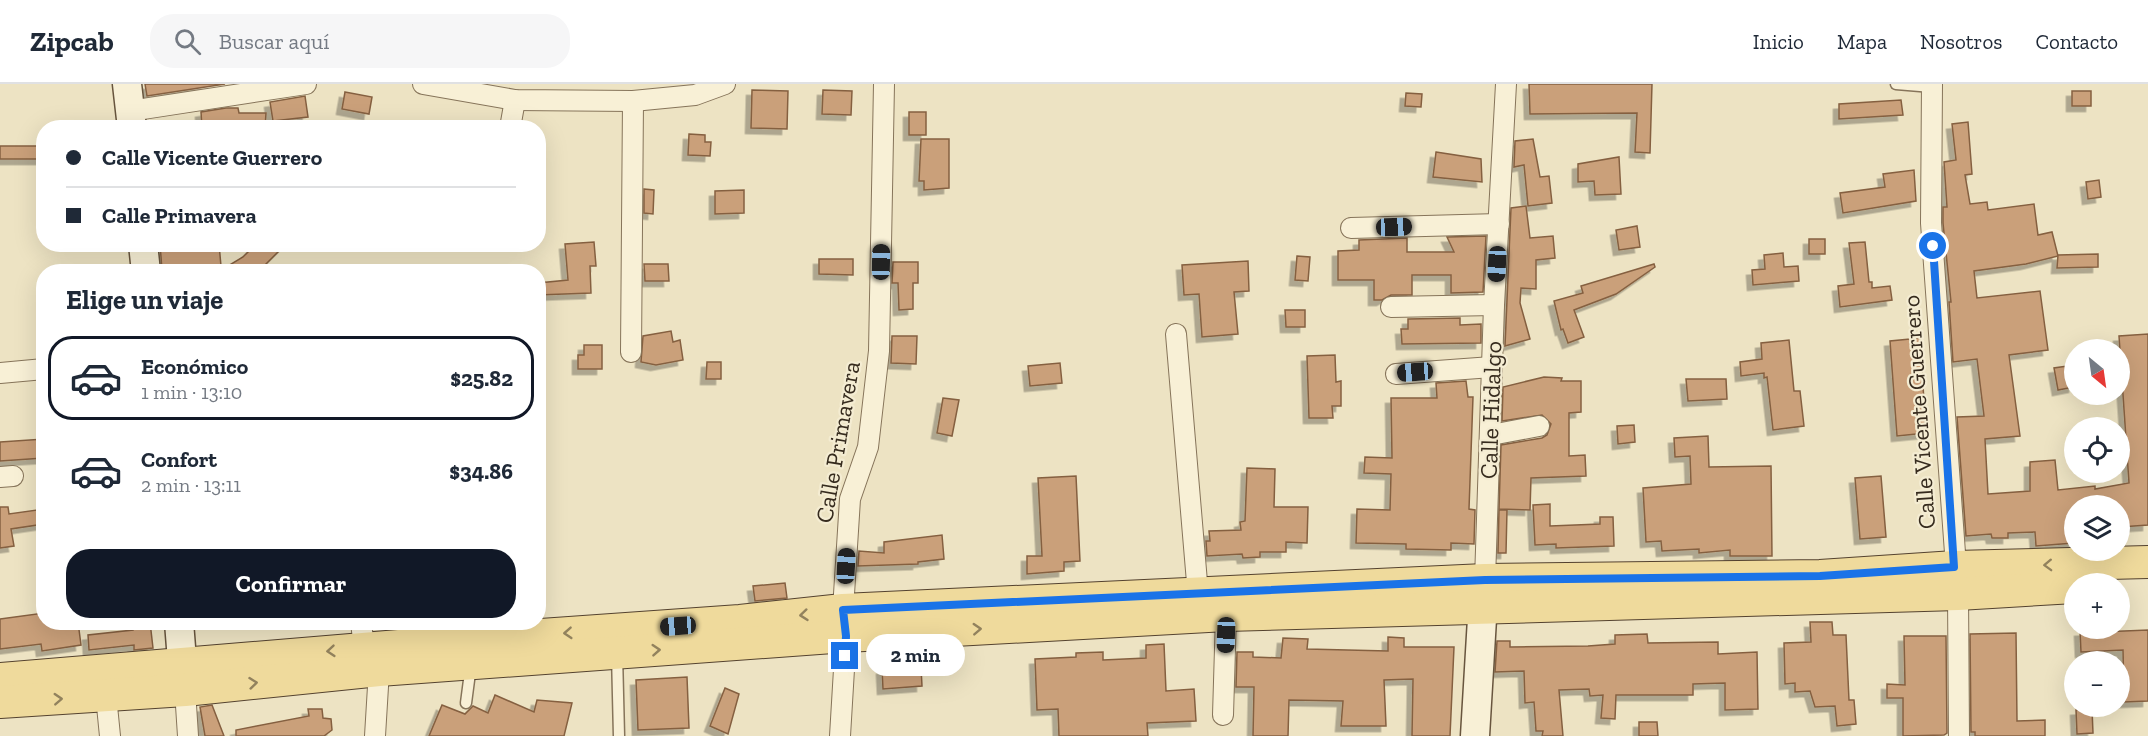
<!DOCTYPE html>
<html lang="es">
<head>
<meta charset="utf-8">
<style>
  :root { --surface:#fff; --page:#f6f6f7; --text:#1f2937; --muted:#747a83; --line:#e0e1e3; --accent:#111827 }
  body { margin:0; font-family:"Zilla Slab",serif; background:var(--page); color:var(--text); height:100vh; display:flex; flex-direction:column; font-size:22px; white-space:nowrap }
  * { box-sizing:border-box; margin:0 }
  p { font-size:20px; color:var(--muted) }
  .icon { flex:none; width:33px; height:33px; fill:none; stroke:currentColor; stroke-width:2; stroke-linecap:round; stroke-linejoin:round }
  .map { position:relative; flex:1; overflow:hidden }
  .panel { position:absolute; left:36px; top:180px; width:510px; height:366px; display:flex; flex-direction:column; background:var(--surface); border-radius:24px; box-shadow:0 6px 24px #0002 }
  .panel>* { flex:none }
  .banner { position:absolute; left:36px; top:36px; width:510px; height:132px; border-radius:24px; box-shadow:0 6px 24px #0002; display:grid; align-content:center; height:132px; padding:0 30px; background:var(--surface) }
  .needle { width:39px; rotate:151deg }
  .tools { position:absolute; left:2064px; top:255px; display:grid; gap:12px }
  .tools a { display:grid; place-items:center; width:66px; height:66px; border-radius:50%; background:var(--surface); box-shadow:0 6px 24px #0002; font-size:30px }
  .end { position:absolute; width:27px; height:27px; margin:-14px; border:8px solid #1a73e8; background:#fff; box-shadow:0 0 0 3px #fff }
  .from { border-radius:50% }
  .bubble { position:absolute; height:42px; border-radius:21px; background:var(--surface); box-shadow:0 6px 24px #0002; font-size:20px; font-weight:800; line-height:42px; text-align:center }
  .car { position:absolute; width:18px; height:36px; margin:-18px -9px; border-radius:8px; box-shadow:0 0 4px 2px #0007; background:linear-gradient(#222 24%,#8ab4d8 0 40%,#222 0 76%,#8ab4d8 0 86%,#222 0) }
  .banner b { display:flex; align-items:center; gap:21px; height:57px; font-size:22px }
  .banner b+b { border-top:2px solid var(--line) }
  .banner i { width:15px; height:15px; background:var(--text) }
  ul { padding:0; list-style:none }
  li { display:flex; align-items:center; gap:18px; height:84px; margin:0 12px 9px; padding:0 18px; border:3px solid transparent; border-radius:24px }
  li div { flex:1 }
  li b { display:block; font-size:22px }
  li em { font-style:normal; font-weight:800 }
  li.current { border-color:var(--accent) }
  li>.icon { width:54px; height:54px; stroke-width:1.5 }
  h2 { padding:0 30px; font-size:27px; line-height:72px }
  .primary-button { display:flex; gap:12px; margin-top:auto; padding:12px 30px }
  .primary-button a { flex:1; height:69px; border-radius:24px; background:var(--accent); color:#fff; font-size:24px; font-weight:800; line-height:69px; text-align:center }
  header { display:flex; align-items:center; gap:36px; box-sizing:border-box; height:84px; padding:0 30px; background:var(--surface); border-bottom:2px solid var(--line) }
  header strong { font-size:28px }
  nav { display:flex; gap:33px; margin-inline-start:auto; font-size:21px }
  .search { width:420px; height:54px; background:var(--page); display:flex; align-items:center; gap:15px; box-sizing:border-box; padding:0 21px; border-radius:24px; color:var(--muted); font-size:22px }
  .map>svg:first-child { display:block }
  .building { fill:#caa07a; stroke:#856041; stroke-width:1.5; filter:url(#shadow) }
  .lines { fill:none; stroke-linecap:round; stroke-linejoin:round }
  .lane-casing { stroke:#86745a; stroke-width:13 }
  .street-casing { stroke:#86745a; stroke-width:22 }
  .secondary-casing { stroke:#68553e; stroke-width:31 }
  .primary-casing { stroke:#54422f; stroke-width:34 }
  .lane { stroke:#f8f0d6; stroke-width:10 }
  .street { stroke:#f8f0d6; stroke-width:20 }
  .secondary { stroke:#f8f0d6; stroke-width:28 }
  .primary { stroke:#efda9c; stroke-width:32 }
  .oneway { stroke:#92825d }
  .route { stroke:#1a73e8; stroke-width:8 }
  .labels { text-anchor:middle; stroke-width:4.5; stroke-linejoin:round; paint-order:stroke }
  .street-label { font-size:24px; fill:#362b1e; stroke:#f4ecd2 }
</style>
</head>
<body>
<header>
<strong>Zipcab</strong>
<div class="search"><svg class="icon" aria-label="search" viewBox="0 0 24 24"><circle cx="10" cy="10" r="6"/><path d="M15 15l6 6"/></svg>Buscar aquí</div>
<nav><a>Inicio</a><a>Mapa</a><a>Nosotros</a><a>Contacto</a></nav>
</header>
<div class="map">
<svg width="2148" height="652" viewBox="0 0 2148 652">
  <defs>
    <filter id="shadow"><feDropShadow dx="-5.5" dy="5.5" stdDeviation="0" flood-color="#0004"/></filter>
  </defs>
  <rect width="100%" height="100%" fill="#ede3c3"/>
  <g class="building">
    <polygon points="145,0 225,0 147,12"/>
    <polygon points="1529,0 1652,0 1650,69 1635,68 1637,29 1530,30"/>
    <polygon points="752,6 788,7 787,45 751,44"/>
    <polygon points="823,6 852,7 851,31 822,30"/>
    <rect x="2072" y="7" width="19" height="15"/>
    <polygon points="345,8 372,13 369,30 342,25"/>
    <polygon points="1406,9 1422,10 1421,23 1405,22"/>
    <polygon points="305,12 308,33 273,37 270,18"/>
    <polygon points="1901,16 1903,31 1839,35 1839,20"/>
    <polygon points="226,24 238,24 239,29 266,29 265,44 202,44 201,28"/>
    <rect x="909" y="28" width="17" height="23"/>
    <polygon points="1968,38 1972,90 1965,91 1970,120 1987,118 1988,126 2034,120 2038,151 2052,148 2058,172 2026,180 1974,187 1977,214 2040,207 2048,266 2009,271 2020,352 1985,355 1988,410 2030,407 2030,378 2055,376 2058,406 2095,402 2095,405 2129,399 2119,252 2148,250 2148,441 2120,443 2120,422 2074,422 2074,459 2036,462 2035,448 2008,449 2008,454 1992,454 1991,450 1966,452 1957,333 1984,332 1977,275 1953,278 1949,218 1951,218 1943,139 1943,123 1947,123 1944,78 1956,76 1952,40"/>
    <polygon points="689,50 705,51 705,58 711,58 710,72 688,71"/>
    <polygon points="921,55 949,55 949,104 924,106 924,97 919,97"/>
    <polygon points="1533,55 1540,93 1549,92 1552,119 1528,122 1524,81 1514,83 1515,57"/>
    <rect x="0" y="62" width="44" height="13"/>
    <polygon points="1436,68 1481,75 1482,98 1433,93"/>
    <polygon points="1619,73 1621,110 1595,111 1594,97 1578,98 1578,80"/>
    <polygon points="1914,86 1916,117 1843,129 1840,109 1885,103 1883,90"/>
    <polygon points="2099,96 2101,113 2088,115 2086,98"/>
    <polygon points="644,105 654,106 653,130 644,129"/>
    <polygon points="744,106 744,129 715,130 715,107"/>
    <polygon points="1526,122 1530,154 1553,152 1555,174 1536,176 1536,205 1521,204 1520,219 1530,255 1505,262 1511,124"/>
    <polygon points="1637,142 1640,163 1619,166 1616,146"/>
    <polygon points="1486,152 1483,208 1451,209 1451,191 1412,191 1412,211 1391,211 1382,216 1374,216 1374,196 1338,196 1338,167 1359,166 1359,156 1407,154 1407,168 1454,168 1447,153"/>
    <rect x="1809" y="155" width="16" height="15"/>
    <polygon points="594,158 596,182 590,182 591,209 538,211 538,199 568,196 565,160"/>
    <polygon points="1865,158 1869,198 1872,198 1872,204 1890,202 1892,216 1840,223 1838,202 1854,200 1849,159"/>
    <polygon points="160,160 219,160 221,182 162,186"/>
    <polygon points="256,160 286,160 258,188 218,188 243,173"/>
    <polygon points="1783,169 1784,183 1798,182 1799,197 1753,201 1752,186 1765,185 1764,171"/>
    <polygon points="2098,170 2098,183 2057,184 2058,171"/>
    <polygon points="1297,172 1310,173 1308,197 1295,196"/>
    <polygon points="819,175 853,175 853,191 819,190"/>
    <polygon points="1248,177 1249,207 1234,208 1238,250 1202,253 1199,210 1184,211 1182,181"/>
    <polygon points="893,178 918,178 918,199 913,199 913,225 899,226 898,199 892,199"/>
    <polygon points="644,180 668,180 669,197 645,197"/>
    <polygon points="1654,180 1655,183 1616,210 1574,226 1584,253 1568,259 1563,245 1561,246 1554,217 1583,209 1581,202"/>
    <polygon points="1285,226 1305,226 1305,243 1286,243"/>
    <polygon points="1460,234 1460,241 1481,240 1481,259 1402,260 1401,245 1408,245 1408,235"/>
    <polygon points="671,247 673,258 680,256 683,276 656,281 641,278 643,252"/>
    <polygon points="892,252 917,252 916,280 891,279"/>
    <polygon points="1920,254 1926,349 1897,352 1890,257"/>
    <polygon points="1789,256 1794,307 1800,307 1804,342 1773,346 1767,293 1764,294 1764,289 1741,292 1740,278 1762,275 1761,259"/>
    <polygon points="584,261 602,261 602,285 578,285 578,271 584,271"/>
    <polygon points="1335,271 1336,298 1341,297 1341,322 1332,322 1333,334 1309,334 1307,272"/>
    <polygon points="707,278 721,278 721,295 706,295"/>
    <polygon points="1060,279 1062,299 1030,302 1028,282"/>
    <polygon points="2074,281 2074,303 2058,306 2054,284"/>
    <polygon points="1544,293 1562,294 1561,297 1581,297 1581,328 1569,329 1569,372 1585,371 1586,392 1531,394 1530,426 1499,425 1501,361 1542,354 1547,351 1551,340 1542,331 1502,337 1503,303"/>
    <polygon points="1686,295 1726,295 1727,315 1688,317"/>
    <polygon points="1466,297 1468,313 1473,313 1469,425 1475,426 1474,460 1451,459 1451,466 1406,465 1406,460 1356,459 1357,425 1390,426 1391,390 1364,389 1365,373 1392,374 1391,314 1437,314 1436,299"/>
    <polygon points="943,314 959,316 952,352 937,349"/>
    <polygon points="1634,341 1635,358 1618,360 1617,342"/>
    <polygon points="1708,352 1709,383 1771,382 1772,472 1730,472 1730,466 1699,469 1699,465 1662,467 1661,457 1646,458 1643,404 1691,400 1690,372 1675,373 1674,354"/>
    <polygon points="44,355 44,374 0,377 0,358"/>
    <polygon points="1247,384 1275,385 1274,423 1308,423 1307,459 1286,458 1286,468 1260,468 1260,473 1243,474 1242,470 1207,472 1206,457 1210,457 1209,447 1241,446 1240,438 1245,437"/>
    <polygon points="1076,392 1080,477 1064,478 1064,487 1027,490 1027,472 1042,472 1038,394"/>
    <polygon points="1881,392 1886,453 1860,455 1855,394"/>
    <polygon points="1550,420 1550,442 1600,440 1600,433 1613,433 1614,462 1556,464 1556,460 1535,461 1533,421"/>
    <polygon points="0,423 8,423 9,430 44,425 44,440 11,445 14,462 0,464"/>
    <polygon points="1499,426 1507,426 1506,469 1498,469"/>
    <polygon points="942,451 944,475 918,478 918,480 858,482 859,467 884,469 884,458"/>
    <polygon points="785,499 787,514 755,517 753,502"/>
    <polygon points="44,529 44,538 78,538 81,561 42,567 41,560 0,565 0,535"/>
    <polygon points="132,538 150,538 153,564 134,566 134,561 89,566 88,551 133,546"/>
    <polygon points="1810,538 1832,538 1833,551 1846,551 1849,616 1854,616 1856,640 1837,642 1835,622 1815,623 1810,607 1795,608 1795,599 1785,600 1784,559 1811,558"/>
    <polygon points="2100,546 2100,548 2148,546 2148,617 2124,618 2123,566 2081,568 2080,547"/>
    <polygon points="2016,549 2017,637 2045,636 2045,652 1975,652 1975,648 1971,648 1970,550"/>
    <polygon points="1647,550 1648,559 1718,558 1718,570 1757,568 1758,625 1725,626 1725,599 1693,600 1693,611 1616,611 1615,635 1601,634 1603,611 1590,612 1589,605 1559,606 1563,652 1542,652 1543,647 1536,647 1534,618 1525,619 1524,587 1495,588 1497,557 1510,557 1510,563 1588,562 1615,560 1615,551"/>
    <polygon points="1904,552 1946,552 1947,649 1944,651 1903,652 1903,614 1887,614 1887,600 1905,601"/>
    <polygon points="1388,553 1404,554 1404,563 1454,563 1450,652 1412,652 1413,595 1384,596 1386,642 1341,642 1343,617 1289,616 1288,652 1253,652 1254,603 1236,603 1237,568 1253,568 1253,573 1281,574 1283,554 1308,555 1307,565 1388,567"/>
    <polygon points="1164,560 1166,607 1194,605 1196,637 1147,639 1148,652 1059,652 1058,625 1037,626 1035,575 1076,573 1076,569 1103,568 1103,576 1146,574 1146,561"/>
    <polygon points="921,583 922,602 883,605 882,585"/>
    <polygon points="687,593 689,644 638,646 636,596"/>
    <polygon points="725,604 739,610 728,650 710,642"/>
    <polygon points="495,611 534,628 537,616 572,619 564,652 429,652 442,621 465,630 473,622 488,629"/>
    <polygon points="212,621 224,652 205,652 200,623"/>
    <polygon points="308,625 322,625 323,634 331,635 332,646 324,652 236,652 236,646 309,632"/>
    <polygon points="2092,625 2093,649 2077,650 2076,626"/>
    <polygon points="1639,638 1657,638 1658,652 1639,652"/>
  </g>
  <g class="lines">
    <g class="lane-casing">
      <g id="lane">
        <polyline points="1896,0 1932,3"/>
        <polyline points="617,570 619,652"/>
        <polyline points="466,619 471,581"/>
      </g>
    </g>
    <g class="street-casing">
      <g id="street">
        <polyline points="423,0 515,16 633,17 695,11 725,0"/>
        <polyline points="1932,0 1931,139 1958,510 1959,652"/>
        <polyline points="130,27 306,0"/>
        <polyline points="510,44 515,16"/>
        <polyline points="1351,144 1499,140"/>
        <polyline points="1391,223 1494,221"/>
        <polyline points="1176,250 1198,510"/>
        <polyline points="631,268 633,17"/>
        <polyline points="0,289 44,285"/>
        <polyline points="1396,290 1492,283"/>
        <polyline points="1491,351 1539,342"/>
        <polyline points="0,393 13,392"/>
        <polyline points="1485,496 1494,221 1506,0"/>
        <polyline points="361,538 364,564"/>
        <polyline points="185,606 188,652"/>
        <polyline points="106,612 110,652"/>
        <polyline points="1223,631 1226,531"/>
        <polyline points="375,652 379,586"/>
        <polyline points="840,652 846,552 843,526 850,415 868,363 879,267 884,0"/>
      </g>
    </g>
    <g class="secondary-casing">
      <g id="secondary">
        <polyline points="127,0 132,44"/>
        <polyline points="143,160 146,188"/>
        <polyline points="179,538 184,602"/>
        <polyline points="1475,652 1484,501"/>
      </g>
    </g>
    <g class="primary-casing">
      <g id="primary">
        <polyline points="0,595 471,556 740,537 843,526 1485,496 1820,492 1955,483 2148,478"/>
        <polyline points="0,618 185,606 379,586 846,552 1226,531 1958,510 2074,503"/>
      </g>
    </g>
    <use href="#lane" class="lane"/>
    <use href="#street" class="street"/>
    <use href="#secondary" class="secondary"/>
    <use href="#primary" class="primary"/>
  </g>
  <defs><path id="oneway-chevron" d="M-2-3.5L2.5 0L-2 3.5" fill="none" stroke-width="1.6" stroke-linecap="round" stroke-linejoin="round" transform="scale(1.5)"/></defs>
  <g class="oneway">
    <use href="#oneway-chevron" transform="translate(2048 481) rotate(178)"/>
    <use href="#oneway-chevron" transform="translate(804 531) rotate(174)"/>
    <use href="#oneway-chevron" transform="translate(977 545) rotate(-3)"/>
    <use href="#oneway-chevron" transform="translate(568 549) rotate(176)"/>
    <use href="#oneway-chevron" transform="translate(656 566) rotate(-4)"/>
    <use href="#oneway-chevron" transform="translate(331 567) rotate(175)"/>
    <use href="#oneway-chevron" transform="translate(253 599) rotate(-6)"/>
    <use href="#oneway-chevron" transform="translate(58 615) rotate(-3)"/>
  </g>
  <g class="lines">
    <polyline class="route" points="845,572 846,552 843,526 1485,496 1820,492 1954,483 1933,162"/>
  </g>
  <g class="labels">
    <g class="street-label">
      <text transform="translate(1491 326) rotate(-88)" y="8">Calle Hidalgo</text>
      <text transform="translate(1919 328) rotate(-94)" y="8">Calle Vicente Guerrero</text>
      <text transform="translate(838 358) rotate(-80)" y="8">Calle Primavera</text>
    </g>
  </g>
</svg>
<div class="tools">
<a><svg class="needle" viewBox="-14 -14 28 28"><path d="M0-13l5 13h-10z" fill="#e53935"/><path d="M0 13l5-13h-10z" fill="#747a83"/></svg></a>
<a><svg class="icon" aria-label="locate" viewBox="0 0 24 24"><circle cx="12" cy="12" r="6"/><path d="M12 2v4M12 18v4M2 12h4M18 12h4"/></svg></a>
<a><svg class="icon" aria-label="layers" viewBox="0 0 24 24"><path d="M12 4l9 5-9 5-9-5zM3 14l9 5 9-5"/></svg></a>
<a>+</a>
<a>−</a>
</div>
<i class="end from" style="left:1933px;top:162px"></i>
<i class="end" style="left:845px;top:572px"></i>
<div class="bubble" style="left:866px;top:550px;width:99px">2 min</div>
<i class="car" style="left:1394px;top:143px;rotate:88deg"></i>
<i class="car" style="left:881px;top:178px;rotate:1deg"></i>
<i class="car" style="left:1497px;top:180px;rotate:183deg"></i>
<i class="car" style="left:1415px;top:288px;rotate:266deg"></i>
<i class="car" style="left:846px;top:482px;rotate:3deg"></i>
<i class="car" style="left:678px;top:542px;rotate:266deg"></i>
<i class="car" style="left:1226px;top:551px;rotate:182deg"></i>
<div class="banner">
<b><i class="from"></i>Calle Vicente Guerrero</b>
<b><i></i>Calle Primavera</b>
</div>
<section class="panel">
<h2>Elige un viaje</h2>
<ul>
<li class="current"><svg class="icon" aria-label="car" viewBox="0 0 24 24"><path d="M5 17H2v-5l4-1 3-4h7l3 4 3 1v5h-3M9 17h6M6 11h13"/><circle cx="7" cy="17" r="2"/><circle cx="17" cy="17" r="2"/></svg><div><b>Económico</b><p>1 min · 13:10</p></div><em>$25.82</em></li>
<li><svg class="icon" aria-label="car" viewBox="0 0 24 24"><path d="M5 17H2v-5l4-1 3-4h7l3 4 3 1v5h-3M9 17h6M6 11h13"/><circle cx="7" cy="17" r="2"/><circle cx="17" cy="17" r="2"/></svg><div><b>Confort</b><p>2 min · 13:11</p></div><em>$34.86</em></li>
</ul>
<div class="primary-button"><a>Confirmar</a></div>
</section>
</div>
</body>
</html>
